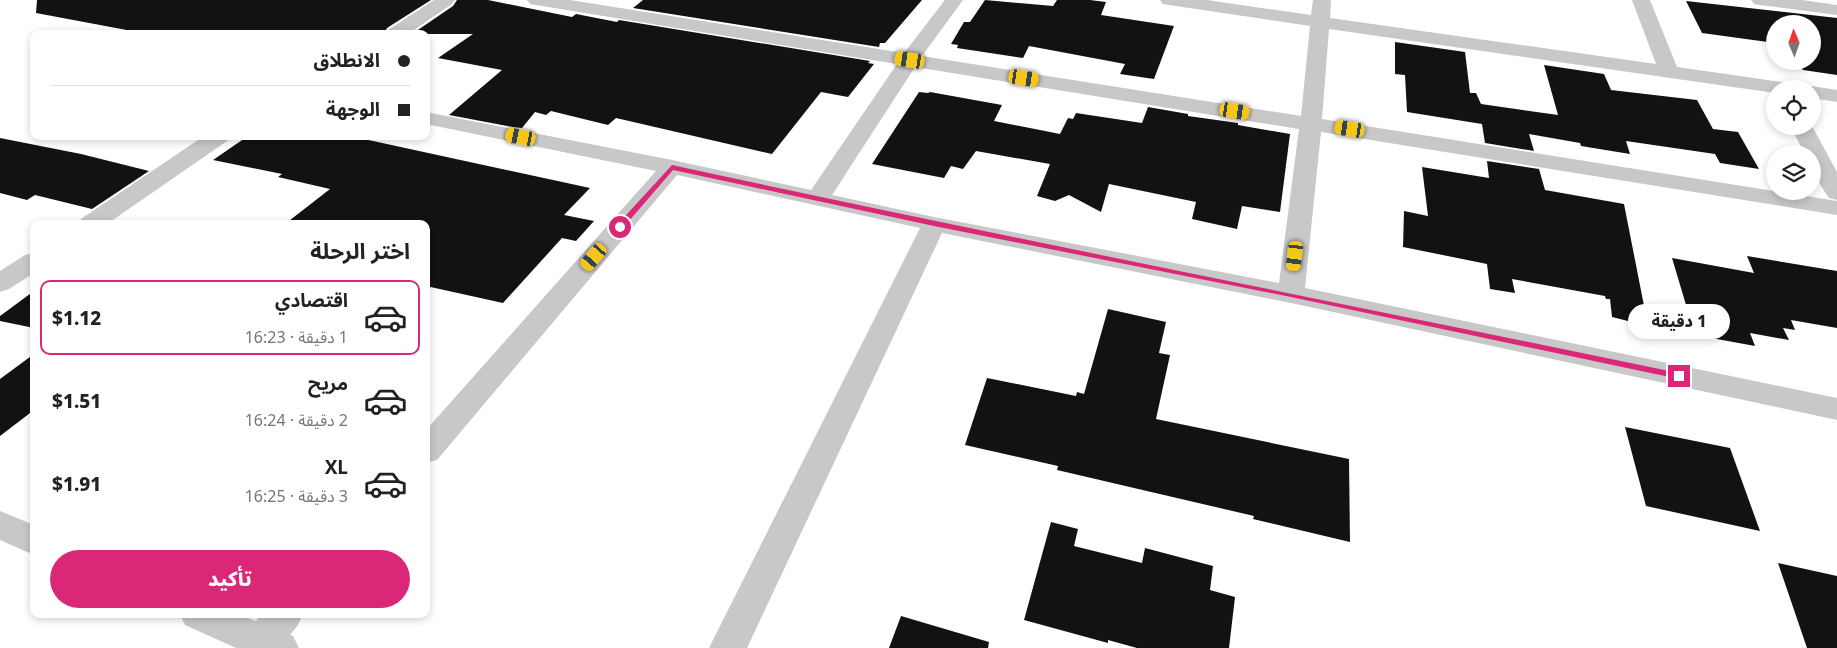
<!DOCTYPE html>
<html lang="ar">
<head>
<meta charset="utf-8">
<style>
  :root { --surface:#fff; --page:#f2f2f2; --text:#222; --muted:#767676; --line:#e0e0e0; --accent:#db2777 }
  body { margin:0; font-family:"Noto Sans","Noto Sans Arabic",sans-serif; background:var(--page); color:var(--text); direction:rtl; height:100vh; display:flex; flex-direction:column; font-size:19px; white-space:nowrap }
  * { box-sizing:border-box; margin:0 }
  p { font-size:16px; color:var(--muted) }
  .icon { flex:none; width:28px; height:28px; fill:none; stroke:currentColor; stroke-width:2; stroke-linecap:round; stroke-linejoin:round }
  .map { position:relative; flex:1; overflow:hidden; direction:ltr }
  .sheet { position:absolute; left:30px; top:220px; width:400px; height:398px; display:flex; flex-direction:column; background:var(--surface); border-radius:10px; box-shadow:0 2px 8px #0003; direction:rtl }
  .sheet>* { flex:none }
  .top-card { position:absolute; left:30px; top:30px; width:400px; height:110px; border-radius:10px; box-shadow:0 2px 8px #0003; direction:rtl; display:grid; align-content:center; height:110px; padding:0 20px; background:var(--surface) }
  .needle { width:32px; rotate:358deg }
  .buttons { position:absolute; left:1766px; top:15px; display:grid; gap:10px }
  .buttons a { display:grid; place-items:center; width:55px; height:55px; border-radius:50%; background:var(--surface); box-shadow:0 2px 8px #0003; font-size:25px }
  .end { position:absolute; width:22px; height:22px; margin:-11px; border:6px solid #db2777; background:#fff; box-shadow:0 0 0 2px #fff }
  .from { border-radius:50% }
  .bubble { position:absolute; height:35px; border-radius:18px; background:var(--surface); box-shadow:0 2px 8px #0003; font-size:16px; font-weight:800; line-height:35px; text-align:center; direction:rtl }
  .car { position:absolute; width:15px; height:30px; margin:-15px -8px; border-radius:6px; box-shadow:0 0 4px 1px #0007; background:linear-gradient(#f5c518 24%,#345 0 40%,#f5c518 0 76%,#345 0 86%,#f5c518 0) }
  .top-card b { display:flex; align-items:center; gap:18px; height:48px; font-size:19px }
  .top-card b+b { border-top:1px solid var(--line) }
  .top-card i { width:12px; height:12px; background:var(--text) }
  ul { padding:0; list-style:none }
  li { display:flex; align-items:center; gap:15px; height:75px; margin:0 10px 8px; padding:0 10px; border:2px solid transparent; border-radius:10px }
  li div { flex:1 }
  li b { display:block; font-size:19px }
  li em { font-style:normal; font-weight:800 }
  li.on { border-color:var(--accent) }
  li>.icon { width:45px; height:45px; stroke-width:1.5 }
  h2 { padding:0 20px; font-size:22px; line-height:60px }
  .action { display:flex; gap:10px; margin-top:auto; padding:10px 20px }
  .action a { flex:1; height:58px; border-radius:30px; background:var(--accent); color:#fff; font-size:20px; font-weight:800; line-height:58px; text-align:center }
  .map>svg:first-child { display:block }
  .building { fill:#121212 }
  .lines { fill:none; stroke-linecap:round; stroke-linejoin:round }
  .minor { fill:#c8c8c8; fill-rule:evenodd }
  .route { fill:#db2777 }
</style>
</head>
<body>
<div class="map">
<svg width="1837" height="648" viewBox="0 0 1837 648">
  <rect width="100%" height="100%" fill="#fff"/>
  <g class="building">
    <polygon points="37,0 431,0 387,28 384,34 148,34 36,13"/>
    <polygon points="457,0 488,0 572,17 576,14 617,22 619,20 870,61 868,63 874,64 848,97 821,92 772,154 616,118 608,125 551,111 546,115 535,112 522,128 513,127 449,115 502,70 438,58 473,34 412,34 453,6"/>
    <polygon points="643,0 922,0 885,43 880,43 879,47 633,8"/>
    <polygon points="985,0 1053,6 1057,0 1090,0 1106,2 1101,15 1174,26 1154,79 1120,74 1125,64 1029,46 1023,58 957,48 958,45 951,44 964,22 970,22"/>
    <polygon points="1686,1 1837,18 1837,75 1803,70 1797,61 1812,61 1812,24 1775,24 1775,43 1702,33"/>
    <polygon points="1395,42 1465,52 1470,93 1476,93 1481,104 1558,115 1544,65 1604,74 1611,90 1697,100 1713,129 1738,132 1759,169 1720,163 1715,154 1626,141 1630,154 1581,146 1580,143 1529,134 1534,151 1485,143 1482,124 1407,112 1405,75 1395,74"/>
    <polygon points="919,92 928,93 930,92 1002,105 994,121 1060,134 1068,118 1073,119 1076,113 1142,123 1148,107 1188,114 1188,116 1238,123 1238,125 1290,134 1280,212 1242,206 1237,229 1192,219 1196,202 1109,184 1101,212 1069,195 1055,201 1037,196 1050,164 976,151 963,169 951,166 944,178 872,164"/>
    <polygon points="248,136 350,136 590,188 564,215 594,221 576,241 562,238 503,303 426,286 426,224 285,224 330,189 278,177 282,174 213,160"/>
    <polygon points="0,138 81,154 149,171 92,209 35,195 27,200 0,193"/>
    <polygon points="1487,161 1539,169 1545,190 1624,204 1648,326 1612,317 1610,299 1606,299 1605,296 1512,279 1515,293 1490,289 1487,264 1403,247 1404,211 1428,216 1422,167 1489,178"/>
    <polygon points="1747,256 1837,271 1837,328 1791,320 1795,330 1783,328 1789,340 1750,333 1755,346 1695,335 1672,258 1754,273"/>
    <polygon points="34,291 34,328 0,321 0,316"/>
    <polygon points="1108,309 1166,322 1159,353 1170,355 1156,419 1349,459 1350,542 1253,519 1254,516 1057,470 1058,466 965,445 987,378 1076,396 1077,392 1084,394"/>
    <polygon points="34,354 34,410 0,436 0,379"/>
    <polygon points="1625,427 1730,448 1760,531 1646,506"/>
    <polygon points="1051,522 1078,529 1074,546 1142,563 1145,548 1213,566 1210,590 1235,597 1229,648 1137,648 1108,640 1108,643 1024,620"/>
    <polygon points="1778,563 1837,576 1837,648 1807,648"/>
    <polygon points="901,616 989,642 988,648 889,648"/>
  </g>
  <g class="lines">
    <g class="minor">
      <polygon points="434,0 455,0 452,4 408,34 386,34 388,30"/>
      <path d="M 527,0 L 570,0 L 904,53 L 945,0 L 963,0 L 922,56 L 1301,116 L 1310,26 L 1169,5 L 1163,4 L 1160,0 L 1207,0 L 1311,15 L 1313,0 L 1331,0 L 1330,18 L 1656,64 L 1632,0 L 1650,0 L 1677,67 L 1788,83 L 1795,85 L 1798,89 L 1775,89 L 1775,93 L 1329,29 L 1322,119 L 1837,201 L 1837,215 L 1321,132 L 1305,288 L 1837,398 L 1837,420 L 1291,303 L 942,233 L 747,648 L 709,648 L 920,228 L 677,175 L 437,460 L 426,463 L 426,430 L 656,171 L 426,124 L 426,112 L 672,160 L 811,190 L 897,64 L 536,5 L 530,4 ZM 915,67 L 1299,129 L 1279,283 L 934,217 L 832,195 Z"/>
      <polygon points="1751,0 1802,0 1837,5 1837,15 1760,5 1754,4"/>
      <polygon points="1812,86 1837,90 1837,102 1812,98 1812,89 1804,89"/>
      <path d="M 1790,126 L 1812,126 L 1837,172 L 1837,200 L 1829,198 C 1819,184 1812,171 1812,154 L 1805,154 Z"/>
      <polygon points="204,136 230,136 227,141 107,224 78,224 81,219"/>
      <polygon points="34,253 34,273 9,289 0,292 0,271 25,255"/>
      <polygon points="0,511 34,525 34,555 0,540"/>
      <polygon points="180,614 238,614 256,621 262,614 303,614 298,625 290,635 293,636 299,648 236,648 185,625"/>
    </g>
  </g>
  <path class="route" d="M 672,165 C 1007,238 1343,303 1679,373 L 1683,376 L 1679,379 L 1291,297 L 934,226 L 673,170 L 622,229 L 617,229 L 617,225 Z"/>
</svg>
<div class="buttons">
<a><svg class="needle" viewBox="-14 -14 28 28"><path d="M0-13l5 13h-10z" fill="#e53935"/><path d="M0 13l5-13h-10z" fill="#767676"/></svg></a>
<a><svg class="icon" aria-label="locate" viewBox="0 0 24 24"><circle cx="12" cy="12" r="6"/><path d="M12 2v4M12 18v4M2 12h4M18 12h4"/></svg></a>
<a><svg class="icon" aria-label="layers" viewBox="0 0 24 24"><path d="M12 4l9 5-9 5-9-5zM3 14l9 5 9-5"/></svg></a>
</div>
<i class="end from" style="left:620px;top:227px"></i>
<i class="end" style="left:1679px;top:376px"></i>
<div class="bubble" style="left:1628px;top:304px;width:102px">1 دقيقة</div>
<i class="car" style="left:910px;top:60px;rotate:279deg"></i>
<i class="car" style="left:1024px;top:78px;rotate:99deg"></i>
<i class="car" style="left:1235px;top:111px;rotate:99deg"></i>
<i class="car" style="left:1350px;top:129px;rotate:279deg"></i>
<i class="car" style="left:521px;top:137px;rotate:281deg"></i>
<i class="car" style="left:1295px;top:256px;rotate:187deg"></i>
<i class="car" style="left:594px;top:257px;rotate:221deg"></i>
<div class="top-card">
<b><i class="from"></i>الانطلاق</b>
<b><i></i>الوجهة</b>
</div>
<section class="sheet">
<h2>اختر الرحلة</h2>
<ul>
<li class="on"><svg class="icon" aria-label="car" viewBox="0 0 24 24"><path d="M5 17H2v-5l4-1 3-4h7l3 4 3 1v5h-3M9 17h6M6 11h13"/><circle cx="7" cy="17" r="2"/><circle cx="17" cy="17" r="2"/></svg><div><b>اقتصادي</b><p>1 دقيقة · 16:23</p></div><em>$1.12</em></li>
<li><svg class="icon" aria-label="car" viewBox="0 0 24 24"><path d="M5 17H2v-5l4-1 3-4h7l3 4 3 1v5h-3M9 17h6M6 11h13"/><circle cx="7" cy="17" r="2"/><circle cx="17" cy="17" r="2"/></svg><div><b>مريح</b><p>2 دقيقة · 16:24</p></div><em>$1.51</em></li>
<li><svg class="icon" aria-label="car" viewBox="0 0 24 24"><path d="M5 17H2v-5l4-1 3-4h7l3 4 3 1v5h-3M9 17h6M6 11h13"/><circle cx="7" cy="17" r="2"/><circle cx="17" cy="17" r="2"/></svg><div><b>XL</b><p>3 دقيقة · 16:25</p></div><em>$1.91</em></li>
</ul>
<div class="action"><a>تأكيد</a></div>
</section>
</div>
</body>
</html>
